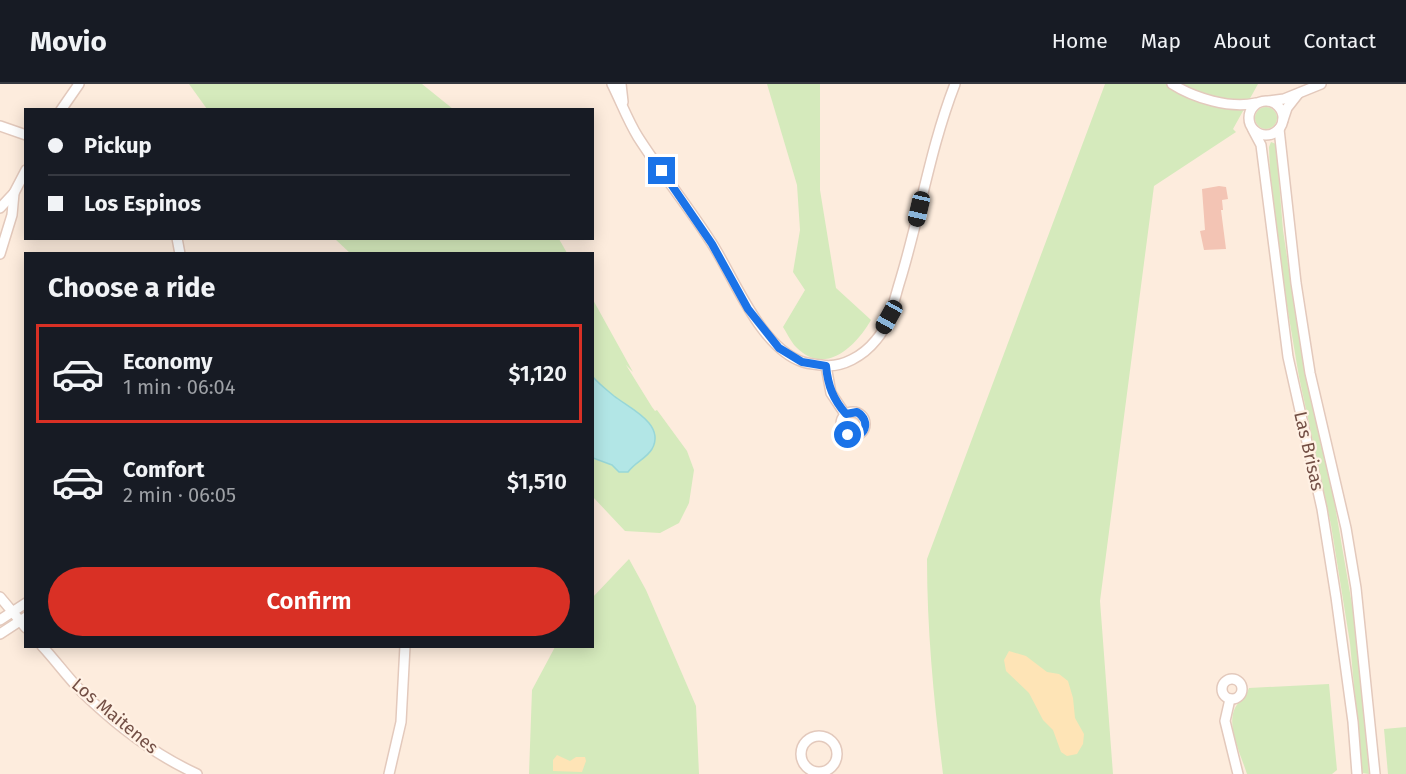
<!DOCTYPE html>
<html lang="en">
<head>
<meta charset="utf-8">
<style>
  :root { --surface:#171b24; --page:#20242c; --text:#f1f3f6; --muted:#9ea1a6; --line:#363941; --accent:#d93025 }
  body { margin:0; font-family:"Fira Sans",sans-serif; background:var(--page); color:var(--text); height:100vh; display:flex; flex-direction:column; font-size:22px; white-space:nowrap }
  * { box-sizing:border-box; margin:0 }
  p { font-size:20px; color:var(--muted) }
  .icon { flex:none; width:33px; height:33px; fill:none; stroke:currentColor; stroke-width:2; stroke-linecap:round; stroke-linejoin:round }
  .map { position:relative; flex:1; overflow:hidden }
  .side { position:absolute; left:24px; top:168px; width:570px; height:396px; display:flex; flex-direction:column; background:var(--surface); border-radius:0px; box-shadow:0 3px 15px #0003 }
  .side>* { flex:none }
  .hud { position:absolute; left:24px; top:24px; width:570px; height:132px; border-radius:0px; box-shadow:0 3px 15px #0003; display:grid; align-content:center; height:132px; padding:0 24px; background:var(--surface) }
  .end { position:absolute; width:27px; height:27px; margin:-14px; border:8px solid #1a73e8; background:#fff; box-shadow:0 0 0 3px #fff }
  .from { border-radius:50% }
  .car { position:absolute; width:18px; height:36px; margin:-18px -9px; border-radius:8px; box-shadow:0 0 4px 2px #0007; background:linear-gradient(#222 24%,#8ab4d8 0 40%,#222 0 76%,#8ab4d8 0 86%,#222 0) }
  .hud b { display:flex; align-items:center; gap:21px; height:57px; font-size:22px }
  .hud b+b { border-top:2px solid var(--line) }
  .hud i { width:15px; height:15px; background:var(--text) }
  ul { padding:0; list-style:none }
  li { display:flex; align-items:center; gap:18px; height:99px; margin:0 12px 9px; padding:0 12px; border:3px solid transparent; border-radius:0px }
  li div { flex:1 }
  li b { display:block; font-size:22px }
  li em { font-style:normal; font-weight:600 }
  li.active { border-color:var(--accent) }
  li>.icon { width:54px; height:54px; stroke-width:1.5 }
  h2 { padding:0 24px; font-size:27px; line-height:72px }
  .action { display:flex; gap:12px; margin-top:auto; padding:12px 24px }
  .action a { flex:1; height:69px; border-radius:36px; background:var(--accent); color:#fff; font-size:24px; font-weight:600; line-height:69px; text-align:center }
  header { display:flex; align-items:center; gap:36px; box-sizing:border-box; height:84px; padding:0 30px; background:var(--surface); border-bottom:2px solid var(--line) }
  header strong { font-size:28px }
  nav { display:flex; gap:33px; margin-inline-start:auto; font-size:21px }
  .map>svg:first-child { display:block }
  .green { fill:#d5eabc }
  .sand { fill:#fee4b6 }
  .water { fill:#b2e6e6; stroke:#98d7d8; stroke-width:1.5 }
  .building { fill:#f3c4b4 }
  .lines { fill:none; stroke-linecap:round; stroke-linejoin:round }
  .minor-casing { stroke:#e3c9bc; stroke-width:12 }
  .minor { stroke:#fff; stroke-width:9 }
  .route { stroke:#1a73e8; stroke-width:8 }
  .labels { text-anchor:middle; stroke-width:4.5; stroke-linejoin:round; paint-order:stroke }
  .street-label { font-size:18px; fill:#734f45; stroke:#fff1e4 }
</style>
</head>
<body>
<header>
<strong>Movio</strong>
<nav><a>Home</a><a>Map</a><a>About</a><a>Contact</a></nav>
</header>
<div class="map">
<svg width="1406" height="690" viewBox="0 0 1406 690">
  <rect width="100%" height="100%" fill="#fdecdd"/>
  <g class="green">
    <polygon points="189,0 422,0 453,25 207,25"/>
    <path d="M 767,0 L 820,0 L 820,106 L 836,204 L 871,236 C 856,262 825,293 796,263 C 791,258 787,249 783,243 L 805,206 L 793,188 L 800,146 L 797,101 Z"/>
    <path d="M 1105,0 L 1258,0 L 1233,45 L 1236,48 L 1154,102 L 1100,517 L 1113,690 L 943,690 C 934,618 927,547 927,475 Z"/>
    <circle cx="1266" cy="34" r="11"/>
    <polygon points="1271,58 1276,60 1283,146 1299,253 1334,416 1359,561 1369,690 1362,689 1350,559 1331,441 1299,293 1282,192 1270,89 1269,63"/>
    <polygon points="335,155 559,155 567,169 350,169"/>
    <polygon points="592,214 633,288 626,281 652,323 655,327 657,326 687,367 694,386 689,419 679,439 660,449 625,447 593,413"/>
    <polygon points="629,475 646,506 696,622 699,690 529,690 532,606 555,563 592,562 593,513"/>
    <path d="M 1329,600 L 1337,686 L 1332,690 L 1247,690 C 1241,671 1226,642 1235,624 C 1239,616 1246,613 1249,604 Z"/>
    <polygon points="1406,643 1406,690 1388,690 1384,645"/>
  </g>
  <g class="sand">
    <polygon points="1009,567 1026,572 1047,588 1059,590 1068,597 1073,614 1075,634 1084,650 1083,660 1077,670 1067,672 1061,668 1053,646 1043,636 1029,609 1006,587 1004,576"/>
    <polygon points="557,671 570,677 576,673 585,673 586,677 582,688 553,687 553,676"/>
  </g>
  <path class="water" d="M 593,293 C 599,300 607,306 614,312 C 629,324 666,340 652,365 C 646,375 635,378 628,388 L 619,388 L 612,381 L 593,374 Z"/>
  <polygon class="building" points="1219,102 1226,103 1228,115 1222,116 1223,126 1221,126 1226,165 1204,166 1200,147 1205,146 1202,105"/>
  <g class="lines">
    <g class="minor-casing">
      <g id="minor">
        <path d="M 612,0 C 621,18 628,37 638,53 C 661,89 688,122 711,158 C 734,193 760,264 803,278 C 809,280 815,280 821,281 C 842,285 864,271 876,256 C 890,240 894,216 900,197 C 920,132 930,64 955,0"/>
        <polyline points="621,0 623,18"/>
        <path d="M 1172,0 C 1194,14 1230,25 1256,19"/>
        <circle cx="1266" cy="34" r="17"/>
        <polyline points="1269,17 1284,15 1321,0"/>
        <polyline points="61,26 79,0"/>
        <polyline points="1283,36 1287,24 1298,10"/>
        <polyline points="0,42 26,51"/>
        <polyline points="1279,45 1296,199 1310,289 1346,444 1356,504 1375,690"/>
        <polyline points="1253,46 1261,61 1288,273 1322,425 1336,513 1353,638 1357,690"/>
        <polyline points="0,124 14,109 26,86"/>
        <polyline points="177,154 180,170"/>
        <polyline points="0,170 12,131 14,109"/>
        <polyline points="826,282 831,309 845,330"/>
        <circle cx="853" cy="340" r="12"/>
        <polyline points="0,513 26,544"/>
        <polyline points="0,536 26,519"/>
        <polyline points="0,550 26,533"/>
        <path d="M 42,562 C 56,577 68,594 82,608 C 115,640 155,671 197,690"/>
        <circle cx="1232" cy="605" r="10"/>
        <polyline points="1230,615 1225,637 1238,690"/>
        <circle cx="819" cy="670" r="18"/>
        <polyline points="389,690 401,638 405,562"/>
      </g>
    </g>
    <use href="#minor" class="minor"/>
  </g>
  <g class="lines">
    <path class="route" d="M 662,87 L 712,160 L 748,225 L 779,264 L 802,278 L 826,282 C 828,302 833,315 846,330 L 857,328 C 872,337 865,356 848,351"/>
  </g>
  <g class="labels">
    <g class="street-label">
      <text transform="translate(1309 367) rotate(77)" y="6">Las Brisas</text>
      <text transform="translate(115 632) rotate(40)" y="6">Los Maitenes</text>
    </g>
  </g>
</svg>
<i class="end from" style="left:848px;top:351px"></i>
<i class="end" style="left:662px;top:87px"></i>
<i class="car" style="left:919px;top:125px;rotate:193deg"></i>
<i class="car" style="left:889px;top:233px;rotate:209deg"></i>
<div class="hud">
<b><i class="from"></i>Pickup</b>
<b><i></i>Los Espinos</b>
</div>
<section class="side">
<h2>Choose a ride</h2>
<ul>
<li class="active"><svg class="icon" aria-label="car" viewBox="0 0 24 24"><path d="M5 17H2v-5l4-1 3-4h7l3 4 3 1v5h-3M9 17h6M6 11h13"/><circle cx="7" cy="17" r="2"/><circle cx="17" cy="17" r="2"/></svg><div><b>Economy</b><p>1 min · 06:04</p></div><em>$1,120</em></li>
<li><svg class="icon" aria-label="car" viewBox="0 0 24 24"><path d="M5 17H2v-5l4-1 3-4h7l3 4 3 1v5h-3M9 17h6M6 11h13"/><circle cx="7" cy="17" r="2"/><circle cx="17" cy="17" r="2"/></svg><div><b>Comfort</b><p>2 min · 06:05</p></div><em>$1,510</em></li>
</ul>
<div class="action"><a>Confirm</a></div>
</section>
</div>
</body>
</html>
